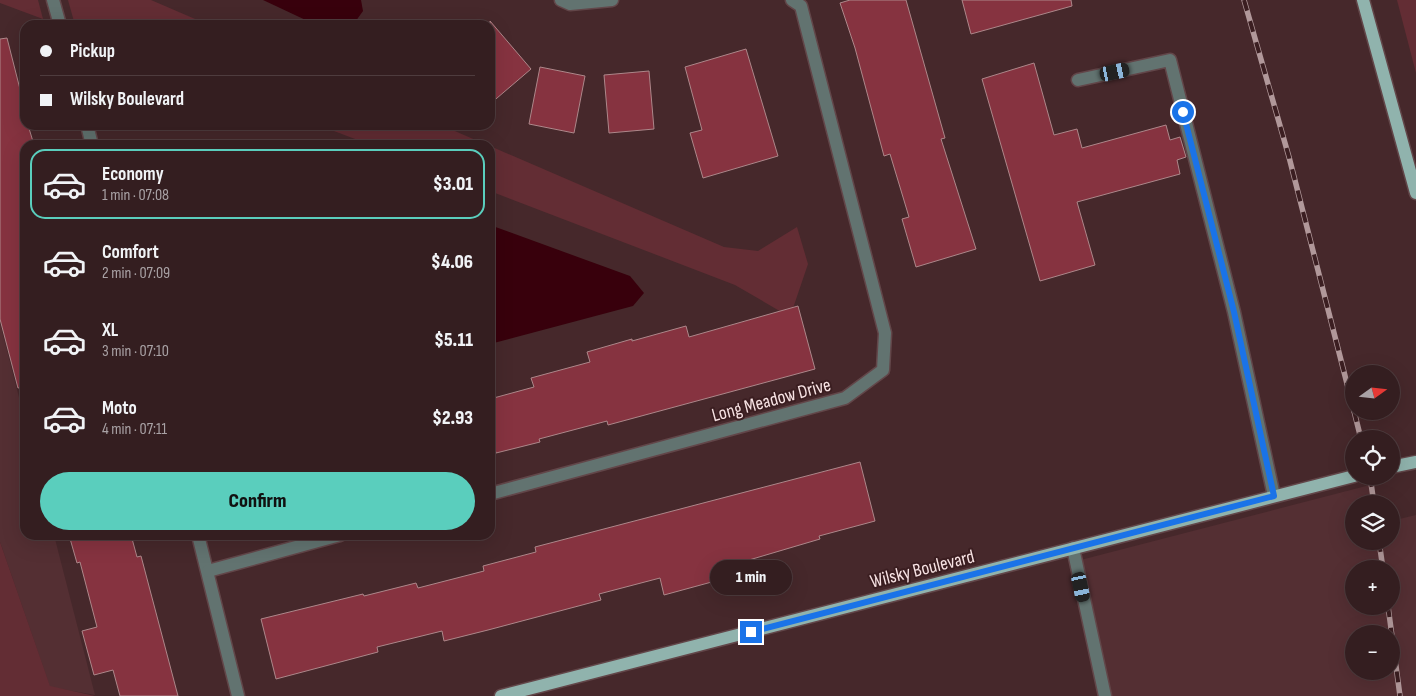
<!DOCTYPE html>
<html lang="en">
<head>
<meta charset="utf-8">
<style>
  :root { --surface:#341e20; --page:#3f2b2d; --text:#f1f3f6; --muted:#a9a2a5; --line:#4e3c3e; --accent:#5acebd }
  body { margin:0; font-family:"Sofia Sans Condensed",sans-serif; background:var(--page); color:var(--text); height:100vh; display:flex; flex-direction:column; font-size:19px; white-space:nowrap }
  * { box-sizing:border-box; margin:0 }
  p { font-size:16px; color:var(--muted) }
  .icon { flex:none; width:28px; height:28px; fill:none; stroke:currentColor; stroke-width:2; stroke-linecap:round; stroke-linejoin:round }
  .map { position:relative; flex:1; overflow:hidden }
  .side { position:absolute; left:20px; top:140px; width:475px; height:400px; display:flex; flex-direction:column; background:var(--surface); border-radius:15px; box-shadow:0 5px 20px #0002,0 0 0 1px var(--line) }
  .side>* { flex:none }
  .hud { position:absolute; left:20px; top:20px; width:475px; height:110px; border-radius:15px; box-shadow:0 5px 20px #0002,0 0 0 1px var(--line); display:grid; align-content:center; height:110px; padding:0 20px; background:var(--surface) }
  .needle { width:32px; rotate:75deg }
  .buttons { position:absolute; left:1345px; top:365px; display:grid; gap:10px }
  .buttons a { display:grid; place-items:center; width:55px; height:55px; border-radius:50%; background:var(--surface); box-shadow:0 5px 20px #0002,0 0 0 1px var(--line); font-size:25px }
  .end { position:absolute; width:22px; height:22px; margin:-11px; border:6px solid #1a73e8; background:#fff; box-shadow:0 0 0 2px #fff }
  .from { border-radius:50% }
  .bubble { position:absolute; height:35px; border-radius:18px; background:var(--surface); box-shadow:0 5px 20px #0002,0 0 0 1px var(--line); font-size:16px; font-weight:800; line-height:35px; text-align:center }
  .car { position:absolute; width:15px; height:30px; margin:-15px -8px; border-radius:6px; box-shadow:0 0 4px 1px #0007; background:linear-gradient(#222 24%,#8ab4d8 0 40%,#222 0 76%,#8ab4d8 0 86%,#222 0) }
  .hud b { display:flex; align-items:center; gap:18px; height:48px; font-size:19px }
  .hud b+b { border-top:1px solid var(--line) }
  .hud i { width:12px; height:12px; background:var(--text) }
  ul { padding:9px 0 0; list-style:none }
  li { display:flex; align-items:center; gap:15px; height:70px; margin:0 10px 8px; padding:0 10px; border:2px solid transparent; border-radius:15px }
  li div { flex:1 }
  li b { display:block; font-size:19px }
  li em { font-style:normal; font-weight:800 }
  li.current { border-color:var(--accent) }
  li>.icon { width:45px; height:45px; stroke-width:1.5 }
  .button { display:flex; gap:10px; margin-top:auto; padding:10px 20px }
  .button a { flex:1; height:58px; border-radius:30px; background:var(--accent); color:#111; font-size:20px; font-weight:800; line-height:58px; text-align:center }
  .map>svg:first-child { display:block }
  .built { fill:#542f33; fill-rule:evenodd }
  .green { fill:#632d34 }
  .water { fill:#38000c }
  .building { fill:#863340; stroke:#ad878a }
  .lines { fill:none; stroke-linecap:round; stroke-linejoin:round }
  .minor-casing { stroke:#624649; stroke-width:15 }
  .major-casing { stroke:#624649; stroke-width:15 }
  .minor { stroke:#627370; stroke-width:12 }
  .major { stroke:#90b3ad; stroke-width:12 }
  .rail-casing { stroke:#b1989a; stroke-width:5.5 }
  .rail { stroke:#3b1e21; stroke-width:4; stroke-dasharray:11; stroke-linecap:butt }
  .route { stroke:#1a73e8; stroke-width:6 }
  .labels { text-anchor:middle; stroke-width:4; stroke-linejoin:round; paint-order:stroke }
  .street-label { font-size:19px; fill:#f8e3e4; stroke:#3b1e21 }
</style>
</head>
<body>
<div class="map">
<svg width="1416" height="696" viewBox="0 0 1416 696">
  <rect width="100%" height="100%" fill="#46282b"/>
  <g class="built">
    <polygon points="0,323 25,421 25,535 54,535 95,695 50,687 0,542"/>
    <path d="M 1370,485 L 1373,504 L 1354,504 L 1354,541 L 1391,541 L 1391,521 L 1416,515 L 1416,696 L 1102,696 L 1069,563 ZM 1354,569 L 1391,569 L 1391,606 L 1354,606 ZM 1354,634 L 1391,634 L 1391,671 L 1354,671 Z"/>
  </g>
  <g class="green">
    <polygon points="0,0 38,0 43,19 0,3"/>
    <polygon points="68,0 151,0 209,25 75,25"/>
    <polygon points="1397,0 1416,0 1416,73"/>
    <polygon points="318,125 441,125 487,145 371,145"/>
    <polygon points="490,146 724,247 758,251 797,227 808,264 790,317 735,285 490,191"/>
    <polygon points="0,542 50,686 95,696 0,696"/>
  </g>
  <g class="water">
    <polygon points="263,0 361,0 363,11 353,25 312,23"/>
    <polygon points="490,225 630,276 644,293 633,306 490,344"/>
  </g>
  <g class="building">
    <polygon points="850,0 906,0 945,138 941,139 976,249 916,267 902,219 909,217 890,154 884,156 855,48 840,3"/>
    <polygon points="962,0 1071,0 1072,6 971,34"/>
    <polygon points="490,21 531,69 490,104"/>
    <polygon points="7,38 22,97 25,125 28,125 34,145 25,145 25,387 18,388 0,319 0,39"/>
    <polygon points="746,49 778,156 703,178 690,133 702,130 685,67"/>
    <polygon points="1034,63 1054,135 1077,129 1082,148 1166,125 1170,140 1180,137 1186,157 1177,160 1180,174 1077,202 1095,265 1040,281 982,79"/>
    <polygon points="540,67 585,76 574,133 529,124"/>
    <polygon points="649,71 654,129 609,133 604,75"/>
    <polygon points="798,306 815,369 608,425 607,421 539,439 540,442 496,453 490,429 490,399 534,387 531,378 590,362 587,352 632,339 632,341 686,326 689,337"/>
    <polygon points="860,462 875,521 819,536 820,539 749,560 754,577 720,585 719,580 664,595 660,578 599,594 601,600 488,630 444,641 442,631 377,647 378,652 276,679 261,619 363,594 364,596 416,583 418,588 484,571 483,566 536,552 535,547"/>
    <polygon points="69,535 131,535 137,557 141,556 178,696 120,696 113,670 94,675 82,631 97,627 80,562 77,563"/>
  </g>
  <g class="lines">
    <g class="minor-casing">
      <g id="minor">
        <polyline points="53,0 60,25"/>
        <polyline points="561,0 570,4 612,0"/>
        <polyline points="1078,80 1170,60 1234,312 1274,496"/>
        <polyline points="87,125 92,145"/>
        <polyline points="490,494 845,398 883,370 885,333 801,6 792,0"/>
        <polyline points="198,535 238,696"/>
        <polyline points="1073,548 1105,696"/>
        <polyline points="208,571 340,535"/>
      </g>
    </g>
    <g class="major-casing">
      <g id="major">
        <polyline points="1363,0 1416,193"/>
        <polyline points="1391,467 1416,462"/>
        <polyline points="501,696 1354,476"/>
      </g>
    </g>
    <use href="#minor" class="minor"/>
    <use href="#major" class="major"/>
    <g class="rail-casing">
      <g id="rail">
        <polyline points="1244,0 1289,157 1354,411"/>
        <polyline points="1354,411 1361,439"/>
        <polyline points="1370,476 1374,504"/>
        <polyline points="1379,541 1383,569"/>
        <polyline points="1388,606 1400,696"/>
      </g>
    </g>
    <use href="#rail" class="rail"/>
  </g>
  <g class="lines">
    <polyline class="route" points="751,632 1274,496 1234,312 1183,112"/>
  </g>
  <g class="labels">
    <g class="street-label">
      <text transform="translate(771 399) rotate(-15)" y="7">Long Meadow Drive</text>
      <text transform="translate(922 568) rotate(-14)" y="7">Wilsky Boulevard</text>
    </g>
  </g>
</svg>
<div class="buttons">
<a><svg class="needle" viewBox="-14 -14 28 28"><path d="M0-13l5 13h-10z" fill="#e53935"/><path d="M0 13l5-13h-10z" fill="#a9a2a5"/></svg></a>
<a><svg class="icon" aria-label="locate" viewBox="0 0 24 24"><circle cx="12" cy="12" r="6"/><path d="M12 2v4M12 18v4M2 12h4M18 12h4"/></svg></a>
<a><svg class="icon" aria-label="layers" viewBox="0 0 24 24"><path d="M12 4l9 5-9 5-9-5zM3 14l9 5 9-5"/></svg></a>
<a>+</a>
<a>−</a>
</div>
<i class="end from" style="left:1183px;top:112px"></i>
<i class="end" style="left:751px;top:632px"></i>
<div class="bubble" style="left:710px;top:560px;width:82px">1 min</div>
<i class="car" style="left:1115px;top:72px;rotate:78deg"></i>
<i class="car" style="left:1081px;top:587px;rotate:168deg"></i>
<div class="hud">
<b><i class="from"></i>Pickup</b>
<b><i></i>Wilsky Boulevard</b>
</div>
<section class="side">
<ul>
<li class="current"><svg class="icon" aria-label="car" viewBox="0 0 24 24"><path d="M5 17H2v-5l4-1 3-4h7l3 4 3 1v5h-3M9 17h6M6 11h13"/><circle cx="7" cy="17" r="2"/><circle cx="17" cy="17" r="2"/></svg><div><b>Economy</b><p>1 min · 07:08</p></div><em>$3.01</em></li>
<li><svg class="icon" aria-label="car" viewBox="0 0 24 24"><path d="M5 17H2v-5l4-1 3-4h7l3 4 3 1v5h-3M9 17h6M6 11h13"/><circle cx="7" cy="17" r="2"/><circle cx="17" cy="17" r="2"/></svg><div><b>Comfort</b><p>2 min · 07:09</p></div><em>$4.06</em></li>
<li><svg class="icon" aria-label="car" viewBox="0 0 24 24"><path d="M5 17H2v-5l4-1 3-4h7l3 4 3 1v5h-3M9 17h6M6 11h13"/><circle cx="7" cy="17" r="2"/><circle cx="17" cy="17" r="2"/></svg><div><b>XL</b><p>3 min · 07:10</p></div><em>$5.11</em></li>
<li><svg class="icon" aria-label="car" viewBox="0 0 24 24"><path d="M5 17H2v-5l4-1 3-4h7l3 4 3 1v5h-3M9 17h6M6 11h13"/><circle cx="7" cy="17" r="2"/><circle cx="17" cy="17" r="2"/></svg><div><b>Moto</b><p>4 min · 07:11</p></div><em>$2.93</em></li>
</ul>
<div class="button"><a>Confirm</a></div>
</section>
</div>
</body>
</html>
